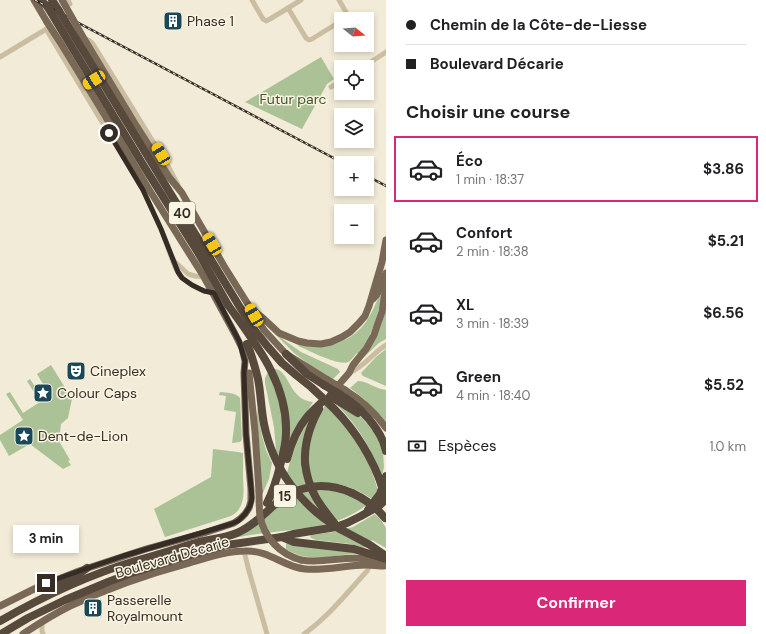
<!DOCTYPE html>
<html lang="fr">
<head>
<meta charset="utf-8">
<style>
  :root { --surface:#fff; --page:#f2f2f2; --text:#202124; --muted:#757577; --line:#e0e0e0; --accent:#db2777 }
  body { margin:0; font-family:"DM Sans",sans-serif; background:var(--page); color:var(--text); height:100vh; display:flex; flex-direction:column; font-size:15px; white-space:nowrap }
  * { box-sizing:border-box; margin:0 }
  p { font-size:13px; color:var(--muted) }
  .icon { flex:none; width:22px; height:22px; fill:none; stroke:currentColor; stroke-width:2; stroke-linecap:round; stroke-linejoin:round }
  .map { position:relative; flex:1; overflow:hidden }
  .panel { display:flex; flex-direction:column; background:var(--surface); width:380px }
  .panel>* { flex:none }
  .guide { display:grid; align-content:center; height:88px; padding:0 20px; background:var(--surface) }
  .needle { width:26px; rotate:107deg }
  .buttons { position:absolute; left:334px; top:12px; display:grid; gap:8px }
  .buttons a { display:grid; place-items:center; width:40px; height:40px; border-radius:0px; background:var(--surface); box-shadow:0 2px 6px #0003; font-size:20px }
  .end { position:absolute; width:18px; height:18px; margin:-9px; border:5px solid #352d25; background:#fff; box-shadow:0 0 0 2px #fff }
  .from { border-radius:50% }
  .bubble { position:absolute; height:28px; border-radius:0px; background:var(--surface); box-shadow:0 2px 6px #0003; font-size:13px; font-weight:700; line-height:28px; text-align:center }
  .car { position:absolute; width:12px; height:24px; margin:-12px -6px; border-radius:5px; box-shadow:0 0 3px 1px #0007; background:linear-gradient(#f5c518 24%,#345 0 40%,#f5c518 0 76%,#345 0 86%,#f5c518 0) }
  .guide b { display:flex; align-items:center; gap:14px; height:38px; font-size:15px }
  .guide b+b { border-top:1px solid var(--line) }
  .guide i { width:10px; height:10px; background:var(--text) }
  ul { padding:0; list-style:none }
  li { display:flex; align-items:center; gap:12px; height:66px; margin:0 8px 6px; padding:0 12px; border:2px solid transparent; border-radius:0px }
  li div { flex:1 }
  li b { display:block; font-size:15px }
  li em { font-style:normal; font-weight:700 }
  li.active { border-color:var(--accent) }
  li>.icon { width:36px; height:36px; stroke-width:1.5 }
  h2 { padding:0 20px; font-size:18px; line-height:48px }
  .pay { display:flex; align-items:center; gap:10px; height:44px; padding:0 20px; font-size:15px }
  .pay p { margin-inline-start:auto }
  .action { display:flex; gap:8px; margin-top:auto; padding:8px 20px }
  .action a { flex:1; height:46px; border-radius:0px; background:var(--accent); color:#fff; font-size:16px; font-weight:700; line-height:46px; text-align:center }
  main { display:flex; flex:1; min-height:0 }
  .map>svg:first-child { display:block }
  .green { fill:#abc296 }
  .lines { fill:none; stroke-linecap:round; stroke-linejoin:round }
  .minor { stroke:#cbbda2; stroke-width:5 }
  .major { stroke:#786855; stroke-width:7 }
  .highway { stroke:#57493c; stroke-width:8 }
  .rail-casing { stroke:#352d25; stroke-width:2.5 }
  .rail { stroke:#faf4e3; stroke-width:1; stroke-dasharray:3; stroke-linecap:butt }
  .major-bridge { stroke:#786855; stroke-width:7 }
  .highway-bridge { stroke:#57493c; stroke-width:8 }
  .route { stroke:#352d25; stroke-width:5 }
  .labels { text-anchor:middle; stroke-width:3; stroke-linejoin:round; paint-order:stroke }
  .shield { fill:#faf4e3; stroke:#70695e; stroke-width:1 }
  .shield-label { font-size:13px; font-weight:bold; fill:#352d25 }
  .poi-label { font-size:14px; fill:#352d25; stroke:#faf4e3; text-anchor:start }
  .park-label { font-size:14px; fill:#3b5528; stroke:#faf4e3 }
  .street-label { font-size:14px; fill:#352d25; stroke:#faf4e3 }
</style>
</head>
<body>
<main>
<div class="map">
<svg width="386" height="634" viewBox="0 0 386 634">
  <rect width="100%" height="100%" fill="#f2ebd7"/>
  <g class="green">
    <polygon points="321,57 334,79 327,84 302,129 245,102"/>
    <path d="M 379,296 L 382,296 C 377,318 372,336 358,354 L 357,353 C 354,356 351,361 348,362 C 338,366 308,350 298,346 L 299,344 C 308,345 318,346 327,346 C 332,345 338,343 342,341 C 363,333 371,315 379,296 Z"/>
    <path d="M 386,308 L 386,339 L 379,343 L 364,357 C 374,341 382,327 386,308 Z"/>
    <polygon points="271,328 284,340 301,352 338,369 340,372 333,379 310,365 294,353 270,329"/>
    <polygon points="386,349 386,386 363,376 361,373 376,357"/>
    <polygon points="51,365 72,399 68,418 61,424 59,441 70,460 68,461 71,465 63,469 30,444 9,456 0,440 0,435 23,420 6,394 10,392 23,413 40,402 27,381 30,379 43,399 47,391 37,374"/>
    <path d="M 274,369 C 290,369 288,400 313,402 L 302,420 L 292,439 L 289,439 Z"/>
    <polygon points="268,372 280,398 284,435 280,460 276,451 274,427 265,383 265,378"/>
    <path d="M 358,381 C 367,381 376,389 386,390 L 386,422 C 375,409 364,398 350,388 Z"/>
    <path d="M 220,392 C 227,393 235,392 240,398 L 242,440 L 240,442 L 232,443 L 236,412 L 224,410 L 226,396 L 219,395 Z"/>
    <path d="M 332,400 L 362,418 L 376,434 L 383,452 L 384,467 L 382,476 C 370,445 356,423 332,400 Z"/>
    <path d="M 325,405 C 350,428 370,458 378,491 L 373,500 C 354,486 336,482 313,483 C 311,476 309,469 308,462 C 306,442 316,422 325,405 Z"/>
    <polygon points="257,408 262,436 266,450 272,463 269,479 262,495 257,426"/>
    <path d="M 308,422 L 309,423 L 303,473 L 305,484 L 297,487 L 287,473 C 292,455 297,438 308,422 Z"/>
    <path d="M 213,449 L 238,452 L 243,453 C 243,462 243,471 243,479 C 244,493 245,509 231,516 L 165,537 L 154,509 L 211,477 Z"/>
    <path d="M 327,489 L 348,494 L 367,505 C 342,523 320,526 291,530 C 274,532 256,534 239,537 L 238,535 L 293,495 L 306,491 Z"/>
    <polygon points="375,514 381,520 386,528 386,548 372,540 364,548 350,544 316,540 311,538 310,536 312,535 333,532 353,527"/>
    <path d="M 286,543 L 320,547 L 363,554 C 335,553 311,565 286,549 Z"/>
  </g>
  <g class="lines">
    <g class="minor">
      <polyline points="68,0 70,4"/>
      <polyline points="252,0 263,19 266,21 270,19 301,0"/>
      <polyline points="339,0 347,14 344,19"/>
      <polyline points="288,8 306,38 309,40 312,39 341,21"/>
      <polyline points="46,29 143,190 161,229 172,259 188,274 195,276 204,277"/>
      <polyline points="84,38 90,41 93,44 168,166 178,185"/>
      <polyline points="0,57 48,28"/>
      <polyline points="363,67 386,52"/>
      <polyline points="331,87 341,81"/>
      <path d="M 173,262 C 179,281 195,289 213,293"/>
      <path d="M 349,373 C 364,367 373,353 386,345"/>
      <polyline points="244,551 249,571 267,634"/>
      <polyline points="42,622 42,631 43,634"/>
      <path d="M 304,634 C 328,617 347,593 367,571 L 370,565"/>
    </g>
    <g class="major">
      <polyline points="34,0 47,22"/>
      <polyline points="137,127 169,177 182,193 224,266 264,330 286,354 328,380"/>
      <polyline points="373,299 378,293 386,273"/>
      <polyline points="254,311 264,319 279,333 298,341 307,343 321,344 331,342 342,337 350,332 359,323 365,316 369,306 382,262 386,240"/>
      <polyline points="249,373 255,432 259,491"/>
      <polyline points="335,389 349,373 353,365 366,349 374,335 377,326 382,312 386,286"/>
      <path d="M 345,390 C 361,400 375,412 386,428"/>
      <path d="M 301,560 C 329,565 356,550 382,565"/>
      <polyline points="0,606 36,588 79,571 146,549 204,533 234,523 241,518 245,514 249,508 251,501 251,489 246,434 244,373 245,361 242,348 235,334 204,277 150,191 107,119"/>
      <path d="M 23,634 C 38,624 54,614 70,606 C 108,588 148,574 189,563 C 207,558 226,551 245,551 C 270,550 283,567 305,569 C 325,571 346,565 366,565 C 372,565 378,566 384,566"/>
    </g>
    <g class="highway">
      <polyline points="40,0 47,6"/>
      <polyline points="52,0 59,11"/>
      <path d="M 228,305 C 255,343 288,383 286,433 C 286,444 283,455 280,466 C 277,478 273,491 267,503"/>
      <polyline points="286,354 307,374 324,385"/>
      <path d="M 341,395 C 360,407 381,428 386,451"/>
      <polyline points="330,396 358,413"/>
      <path d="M 326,401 C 350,423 367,448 379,478"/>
      <path d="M 287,459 C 291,444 297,429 307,417 C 312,411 318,406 323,401"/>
      <path d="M 305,463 C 304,443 309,427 319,409"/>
      <polyline points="368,510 380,494 386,476"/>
      <polyline points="340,529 370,545 386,556"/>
      <polyline points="282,537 294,542 354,549 386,559"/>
      <polyline points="56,587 76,576 87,568"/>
      <path d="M 0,621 C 42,597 88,575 135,561 C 157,555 178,548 199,542 C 212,539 225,538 237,533 C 263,522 274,497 302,489 C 318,484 336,486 352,493"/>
      <polyline points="1,634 28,618 65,600 108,582 129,574 177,559 227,545 282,537 293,534 336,527 347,523 361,516 379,506 386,499"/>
    </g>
    <g class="rail-casing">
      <g id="rail">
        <polyline points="35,0 343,163"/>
        <polyline points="367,176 386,186"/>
      </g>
    </g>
    <use href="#rail" class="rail"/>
    <g class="major-bridge">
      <polyline points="62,0 83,37 137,127"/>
      <polyline points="47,22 60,42 107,119"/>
      <polyline points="328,380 345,390"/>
      <path d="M 259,491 C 259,499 259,508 260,516 C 264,538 280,554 301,560"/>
    </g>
    <g class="highway-bridge">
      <polyline points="47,6 145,168 199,254 228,305"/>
      <polyline points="59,11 252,327 268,347 282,363 296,375 311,387 326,401"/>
      <path d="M 247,344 C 252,355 255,367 258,379 C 261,394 261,409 264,424 C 273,469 301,506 340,529"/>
      <polyline points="324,385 341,395"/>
      <path d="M 305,463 C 308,490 319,504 335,524"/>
      <polyline points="379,478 386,499"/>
      <path d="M 352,493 C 365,499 376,507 385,518"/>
    </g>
  </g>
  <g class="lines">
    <polyline class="route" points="46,583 79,571 123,556 231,524 238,521 245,514 250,506 252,498 246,434 244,373 245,361 239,341 214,293 204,291 192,285 182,278 178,272 161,229 143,190 109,133"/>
  </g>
  <defs>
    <g id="building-square" transform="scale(1)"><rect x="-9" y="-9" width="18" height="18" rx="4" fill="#194858" stroke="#faf4e3"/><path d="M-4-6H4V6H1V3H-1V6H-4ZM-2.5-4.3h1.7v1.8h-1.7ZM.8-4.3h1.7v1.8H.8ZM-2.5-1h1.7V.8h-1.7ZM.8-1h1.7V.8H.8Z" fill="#fff"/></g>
    <g id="theatre-square" transform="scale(1)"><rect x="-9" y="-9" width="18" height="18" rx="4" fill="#194858" stroke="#faf4e3"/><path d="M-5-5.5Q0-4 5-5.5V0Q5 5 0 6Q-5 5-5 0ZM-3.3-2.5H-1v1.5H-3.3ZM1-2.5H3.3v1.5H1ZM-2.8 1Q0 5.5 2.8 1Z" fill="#fff"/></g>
    <g id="sight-square" transform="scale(1)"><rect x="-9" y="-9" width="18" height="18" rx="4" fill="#194858" stroke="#faf4e3"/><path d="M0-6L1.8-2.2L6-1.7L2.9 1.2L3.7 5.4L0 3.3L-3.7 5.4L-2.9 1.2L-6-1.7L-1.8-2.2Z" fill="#fff"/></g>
  </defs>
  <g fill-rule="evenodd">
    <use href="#building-square" x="173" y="21"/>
    <use href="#theatre-square" x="76" y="371"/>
    <use href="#sight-square" x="43" y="393"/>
    <use href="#sight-square" x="24" y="436"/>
    <use href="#building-square" x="93" y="608"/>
  </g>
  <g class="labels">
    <g class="shield">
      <rect x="169" y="202" width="26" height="22" rx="3"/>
      <rect x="274" y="485" width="22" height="22" rx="3"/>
    </g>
    <g class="shield-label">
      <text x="182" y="218">40</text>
      <text x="285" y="501">15</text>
    </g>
    <g class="poi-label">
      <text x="187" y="26">Phase 1</text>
      <text x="90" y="376">Cineplex</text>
      <text x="57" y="398">Colour Caps</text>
      <text x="38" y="441">Dent-de-Lion</text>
      <text x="107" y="605">Passerelle<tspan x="107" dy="16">Royalmount</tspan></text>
    </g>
    <g class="park-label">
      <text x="293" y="104">Futur parc</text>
    </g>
    <g class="street-label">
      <text transform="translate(172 557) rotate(-16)" y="5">Boulevard Décarie</text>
    </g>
  </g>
</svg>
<div class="buttons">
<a><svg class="needle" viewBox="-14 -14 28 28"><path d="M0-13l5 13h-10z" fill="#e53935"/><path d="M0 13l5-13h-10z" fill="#757577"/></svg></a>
<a><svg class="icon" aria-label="locate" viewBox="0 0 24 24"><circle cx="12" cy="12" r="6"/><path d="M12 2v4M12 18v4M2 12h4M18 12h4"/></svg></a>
<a><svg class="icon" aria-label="layers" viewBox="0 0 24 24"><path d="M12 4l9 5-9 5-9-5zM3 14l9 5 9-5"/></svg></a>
<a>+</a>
<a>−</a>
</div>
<i class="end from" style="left:109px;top:133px"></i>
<i class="end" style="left:46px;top:583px"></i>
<div class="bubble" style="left:13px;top:525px;width:66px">3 min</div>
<i class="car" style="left:94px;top:80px;rotate:238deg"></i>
<i class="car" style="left:161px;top:154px;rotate:329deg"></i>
<i class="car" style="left:212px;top:244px;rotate:329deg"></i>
<i class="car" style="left:254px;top:315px;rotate:330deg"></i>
</div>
<section class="panel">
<div class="guide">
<b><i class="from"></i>Chemin de la Côte-de-Liesse</b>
<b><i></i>Boulevard Décarie</b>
</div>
<h2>Choisir une course</h2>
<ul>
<li class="active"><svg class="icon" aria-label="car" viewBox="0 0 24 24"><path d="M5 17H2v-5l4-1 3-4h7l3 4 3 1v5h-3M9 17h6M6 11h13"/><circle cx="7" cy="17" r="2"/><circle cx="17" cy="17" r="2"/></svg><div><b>Éco</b><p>1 min · 18:37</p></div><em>$3.86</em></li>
<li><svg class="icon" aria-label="car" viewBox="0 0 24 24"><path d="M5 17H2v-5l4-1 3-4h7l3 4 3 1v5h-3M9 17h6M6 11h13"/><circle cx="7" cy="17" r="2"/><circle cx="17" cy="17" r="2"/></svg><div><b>Confort</b><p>2 min · 18:38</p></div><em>$5.21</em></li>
<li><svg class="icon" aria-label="car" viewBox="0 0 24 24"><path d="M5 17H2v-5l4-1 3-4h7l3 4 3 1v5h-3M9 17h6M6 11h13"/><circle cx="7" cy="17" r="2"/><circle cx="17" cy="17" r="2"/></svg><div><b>XL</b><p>3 min · 18:39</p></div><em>$6.56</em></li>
<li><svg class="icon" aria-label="car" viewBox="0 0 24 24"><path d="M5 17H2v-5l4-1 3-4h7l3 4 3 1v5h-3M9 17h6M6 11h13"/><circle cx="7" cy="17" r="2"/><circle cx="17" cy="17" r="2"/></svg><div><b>Green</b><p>4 min · 18:40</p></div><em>$5.52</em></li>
</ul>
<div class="pay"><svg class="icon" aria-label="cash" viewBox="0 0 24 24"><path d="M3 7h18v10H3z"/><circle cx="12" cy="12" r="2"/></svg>Espèces<p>1.0 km</p></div>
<div class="action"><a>Confirmer</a></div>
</section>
</main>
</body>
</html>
